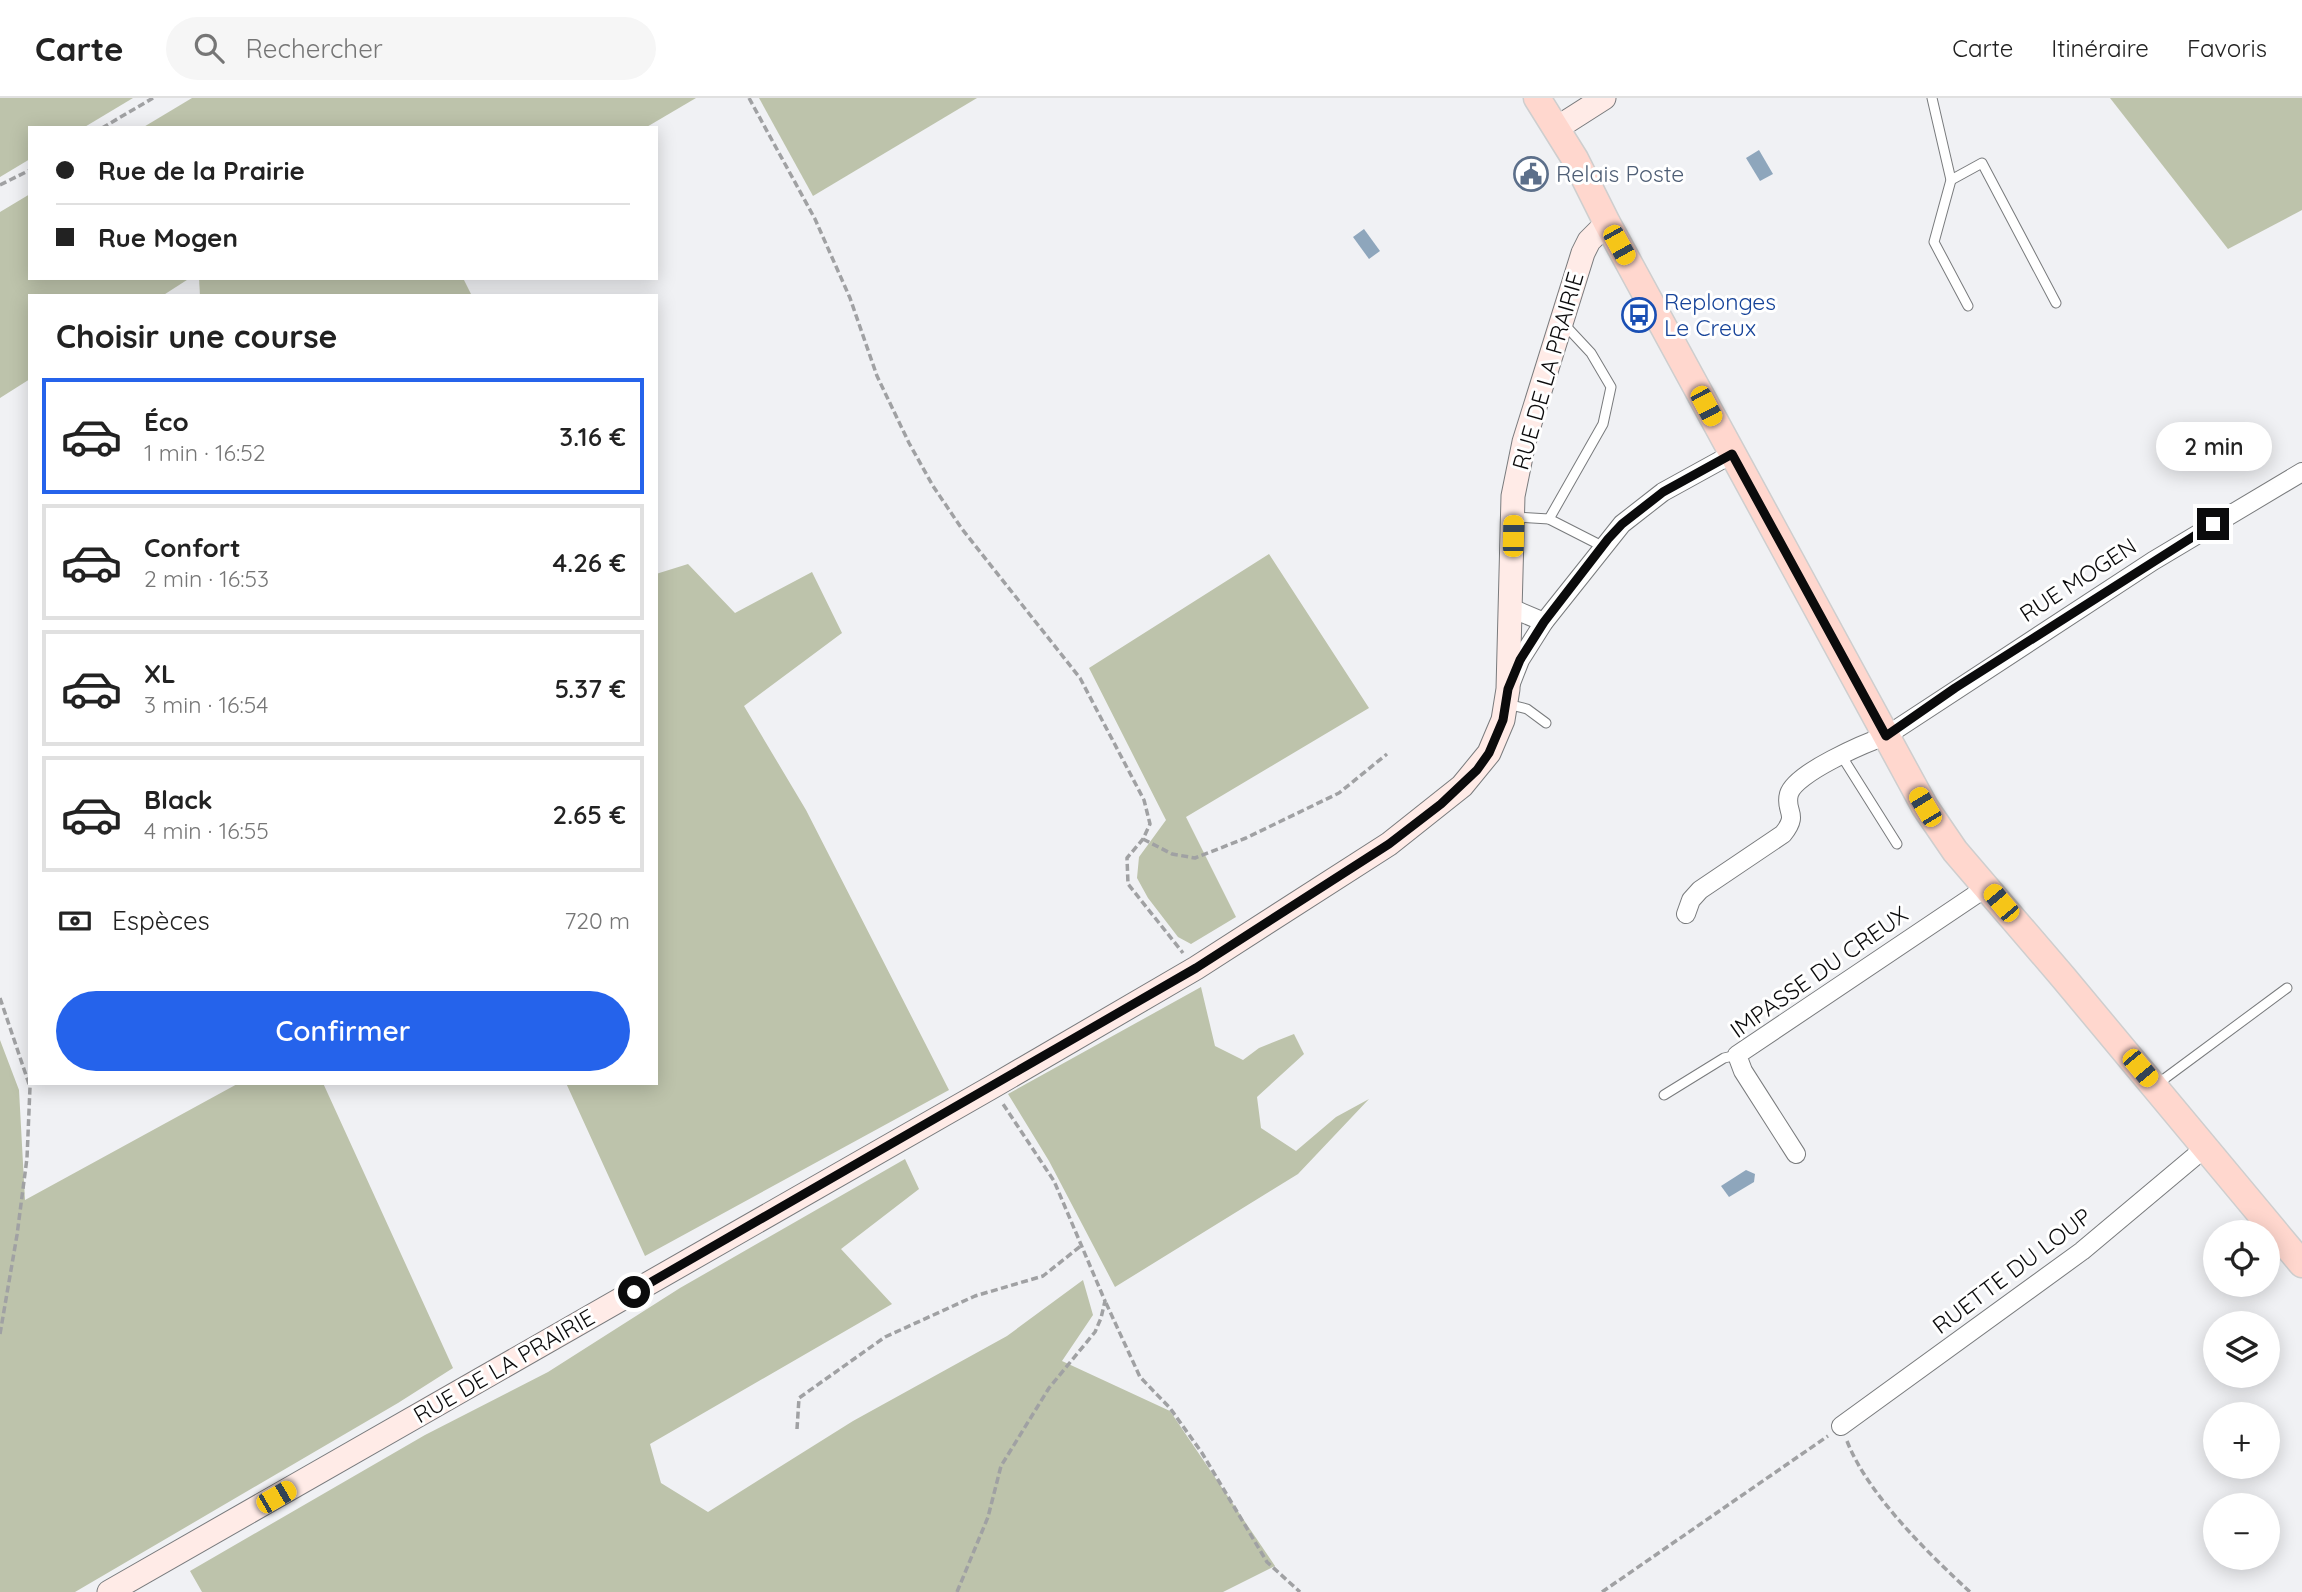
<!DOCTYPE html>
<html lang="fr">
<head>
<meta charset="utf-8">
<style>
  :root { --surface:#fff; --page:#f6f6f6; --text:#222; --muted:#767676; --line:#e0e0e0; --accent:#2563eb }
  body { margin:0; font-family:Quicksand,sans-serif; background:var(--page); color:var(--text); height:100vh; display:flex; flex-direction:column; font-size:26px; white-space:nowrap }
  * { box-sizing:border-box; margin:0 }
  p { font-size:23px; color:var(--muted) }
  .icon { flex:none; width:38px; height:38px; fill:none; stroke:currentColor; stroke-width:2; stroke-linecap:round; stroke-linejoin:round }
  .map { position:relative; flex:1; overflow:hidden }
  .sheet { position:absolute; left:28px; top:196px; width:630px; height:791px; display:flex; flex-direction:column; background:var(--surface); border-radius:0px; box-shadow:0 4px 18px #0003 }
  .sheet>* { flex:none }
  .guide { position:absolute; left:28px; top:28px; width:630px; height:154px; border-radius:0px; box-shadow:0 4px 18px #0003; display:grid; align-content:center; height:154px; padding:0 28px; background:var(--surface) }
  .fabs { position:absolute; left:2203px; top:1122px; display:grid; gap:14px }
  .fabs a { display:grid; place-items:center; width:77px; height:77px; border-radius:50%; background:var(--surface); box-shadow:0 4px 18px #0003; font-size:35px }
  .end { position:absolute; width:32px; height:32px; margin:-16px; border:9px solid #0b0b0c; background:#fff; box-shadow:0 0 0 4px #fff }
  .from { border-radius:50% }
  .bubble { position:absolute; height:49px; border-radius:24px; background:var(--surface); box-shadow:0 4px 18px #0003; font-size:23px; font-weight:600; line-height:49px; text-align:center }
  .car { position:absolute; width:21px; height:42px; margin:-21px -10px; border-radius:9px; box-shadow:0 0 5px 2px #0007; background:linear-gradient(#f5c518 24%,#345 0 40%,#f5c518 0 76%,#345 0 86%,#f5c518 0) }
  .guide b { display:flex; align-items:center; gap:24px; height:66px; font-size:26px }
  .guide b+b { border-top:2px solid var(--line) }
  .guide i { width:18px; height:18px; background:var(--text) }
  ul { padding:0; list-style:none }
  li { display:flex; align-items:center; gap:21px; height:116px; margin:0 14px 10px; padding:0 14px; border:4px solid var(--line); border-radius:0px }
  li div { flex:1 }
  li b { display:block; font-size:26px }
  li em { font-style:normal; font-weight:600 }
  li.active { border-color:var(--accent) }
  li>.icon { width:63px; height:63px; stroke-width:1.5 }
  h2 { padding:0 28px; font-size:32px; line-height:84px }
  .pay { display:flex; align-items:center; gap:18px; height:77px; padding:0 28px; font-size:26px }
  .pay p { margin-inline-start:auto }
  .primary-button { display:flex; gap:14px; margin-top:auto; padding:14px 28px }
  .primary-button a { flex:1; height:80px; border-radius:42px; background:var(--accent); color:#fff; font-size:28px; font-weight:600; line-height:80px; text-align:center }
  header { display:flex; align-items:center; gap:42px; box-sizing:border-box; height:98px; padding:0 35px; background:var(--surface); border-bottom:2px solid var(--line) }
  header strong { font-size:33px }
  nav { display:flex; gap:38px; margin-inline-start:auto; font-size:24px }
  .search { width:490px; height:63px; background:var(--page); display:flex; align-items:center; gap:18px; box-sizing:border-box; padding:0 24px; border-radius:38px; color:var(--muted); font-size:26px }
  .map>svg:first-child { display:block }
  .green { fill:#bdc3ab }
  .water { fill:#8ea6bc }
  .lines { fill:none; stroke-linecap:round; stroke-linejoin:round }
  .lane-casing { stroke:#797b7d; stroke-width:11 }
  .street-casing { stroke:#797b7d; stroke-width:20 }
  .secondary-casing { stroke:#797b7d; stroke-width:25 }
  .primary-casing { stroke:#cecece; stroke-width:29 }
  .path { stroke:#a0a1a3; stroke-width:3.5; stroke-dasharray:7 3.5; stroke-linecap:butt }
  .lane { stroke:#fff; stroke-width:9 }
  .street { stroke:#fff; stroke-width:18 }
  .secondary { stroke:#ffebe7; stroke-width:23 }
  .primary { stroke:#ffd7ce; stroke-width:26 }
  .route { stroke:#0b0b0c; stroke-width:9 }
  .labels { text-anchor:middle; stroke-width:6; stroke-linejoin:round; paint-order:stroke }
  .service-label { font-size:23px; fill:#4e5e75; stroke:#fff; text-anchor:start }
  .transit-label { font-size:23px; fill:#164399; stroke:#fff; text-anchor:start }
  .street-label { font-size:23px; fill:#0b0b0c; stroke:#fff }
</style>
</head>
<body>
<header>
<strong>Carte</strong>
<div class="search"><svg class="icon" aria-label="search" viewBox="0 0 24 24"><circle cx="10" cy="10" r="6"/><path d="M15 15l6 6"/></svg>Rechercher</div>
<nav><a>Carte</a><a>Itinéraire</a><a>Favoris</a></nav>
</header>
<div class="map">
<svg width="2302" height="1494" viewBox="0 0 2302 1494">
  <rect width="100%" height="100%" fill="#f0f1f4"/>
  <g class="green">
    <polygon points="0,0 133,0 83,30 30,30 30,61 0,79"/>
    <polygon points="192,0 696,0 645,30 142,30"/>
    <polygon points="759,0 977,0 813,98"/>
    <polygon points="2110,0 2302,0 2302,112 2228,151"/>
    <polygon points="30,96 30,180 190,180 162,198 30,198 30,281 0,300 0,114"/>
    <polygon points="199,180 463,180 472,198 200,198"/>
    <polygon points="1269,456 1369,610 1186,719 1236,819 1191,846 1178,839 1148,800 1137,780 1139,759 1166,722 1089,570"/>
    <polygon points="688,466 735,515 812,474 842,535 744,608 806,712 949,992 645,1158 566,985 656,985 656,476"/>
    <polygon points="1201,889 1215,948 1243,962 1259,950 1294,936 1304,956 1257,999 1261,1030 1296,1053 1336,1019 1369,1001 1298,1076 1115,1189 1049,1063 1008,996"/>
    <polygon points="0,942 19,992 25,1102 239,985 323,985 453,1270 398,1305 75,1494 0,1494"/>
    <polygon points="905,1061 919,1091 841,1151 892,1206 650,1346 661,1385 708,1414 853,1323 1007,1238 1083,1182 1093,1217 1062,1263 1170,1313 1275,1468 1223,1494 202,1494 190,1473 425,1337 548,1274 680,1190"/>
  </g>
  <g class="water">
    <polygon points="1759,52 1773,76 1760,83 1746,60"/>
    <polygon points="1364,131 1380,153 1369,161 1353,139"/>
    <polygon points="1746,1072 1755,1076 1754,1084 1729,1099 1721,1088"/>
  </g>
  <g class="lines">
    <g class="lane-casing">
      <g id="lane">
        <polyline points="1932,0 1951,82 1934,144 1968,208"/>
        <polyline points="1951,82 1982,65 2056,205"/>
        <polyline points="1513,419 1549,421 1602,448"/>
        <polyline points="1549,421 1603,326 1611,289 1591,255 1563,225"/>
        <polyline points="1507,606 1527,611 1546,625"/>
        <polyline points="1841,657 1897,746"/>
        <polyline points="2156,987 2287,890"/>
        <polyline points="1664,997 1724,960 1737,957"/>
      </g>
    </g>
    <g class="street-casing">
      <g id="street">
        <polyline points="1511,510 1544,524"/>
        <polyline points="1511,585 1520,562 1544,524 1622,426 1663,394 1732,356"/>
        <path d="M 1686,816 L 1691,802 L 1700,792 L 1783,736 C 1800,715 1784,714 1789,696 C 1795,675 1865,645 1886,638 L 2153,463 L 2302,374"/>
        <polyline points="1796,1056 1743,973 1737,957 1987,789"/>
        <polyline points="1841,1328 2082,1153 2206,1049"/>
      </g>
    </g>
    <g class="secondary-casing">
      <g id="secondary">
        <polyline points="1557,30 1604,0"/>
        <polyline points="109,1494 992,989 1196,870 1389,746 1462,688 1489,655 1503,622 1508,591 1513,398 1524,344 1583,155 1589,143 1607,125"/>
      </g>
    </g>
    <g class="primary-casing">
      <polyline id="primary" points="1537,0 1575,61 1607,125 1925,709 1955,753 2063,879 2302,1166"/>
    </g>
    <g class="path">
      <polyline points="749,0 815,121 850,200 877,278 909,345 933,388 962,431 1080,580 1144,702 1150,726 1143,741 1127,760 1128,786 1183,855"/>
      <polyline points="102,30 153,0"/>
      <polyline points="0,87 30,72"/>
      <polyline points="1143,741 1172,756 1195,760 1246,740 1339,695 1387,656"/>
      <polyline points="0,900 30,989 27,1060 17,1137 0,1236"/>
      <polyline points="1106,1205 1140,1279 1170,1310 1202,1355 1267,1464 1300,1494"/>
      <polyline points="797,1331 799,1300 885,1239 975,1198 1043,1178 1082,1147"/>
      <path d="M 1847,1343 C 1868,1397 1928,1455 1970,1494"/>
      <polyline points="957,1494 988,1419 1001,1368 1049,1290 1095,1234 1101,1220 1105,1203 1054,1083 1003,1006"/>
      <polyline points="1602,1494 1828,1338"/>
    </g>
    <use href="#lane" class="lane"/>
    <use href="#street" class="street"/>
    <use href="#secondary" class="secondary"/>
    <use href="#primary" class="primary"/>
  </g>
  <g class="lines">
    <polyline class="route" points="634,1194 1196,870 1389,746 1441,706 1477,672 1489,655 1503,622 1508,591 1520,562 1544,524 1608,441 1622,426 1663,394 1732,356 1886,638 1955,590 2213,426"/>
  </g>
  <defs>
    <g id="civic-ring" transform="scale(1.75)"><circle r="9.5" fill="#fff" stroke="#5c6f8a" stroke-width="1.5"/><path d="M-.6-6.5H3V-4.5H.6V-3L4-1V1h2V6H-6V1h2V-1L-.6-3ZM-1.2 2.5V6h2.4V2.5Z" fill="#5c6f8a"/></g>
    <g id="bus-ring" transform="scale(1.75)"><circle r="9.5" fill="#fff" stroke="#1a4fb4" stroke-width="1.5"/><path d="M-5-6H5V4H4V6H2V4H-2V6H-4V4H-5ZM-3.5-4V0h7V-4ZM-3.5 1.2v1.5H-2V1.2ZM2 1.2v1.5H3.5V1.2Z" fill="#1a4fb4"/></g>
  </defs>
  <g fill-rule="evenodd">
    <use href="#civic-ring" x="1531" y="76"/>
    <use href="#bus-ring" x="1639" y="217"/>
  </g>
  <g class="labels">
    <g class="service-label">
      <text x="1556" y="84">Relais Poste</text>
    </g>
    <g class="transit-label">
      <text x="1664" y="212">Replonges<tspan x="1664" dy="26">Le Creux</tspan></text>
    </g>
    <g class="street-label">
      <text transform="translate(1548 273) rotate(-74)" y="8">RUE DE LA PRAIRIE</text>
      <text transform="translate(2078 482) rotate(-33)" y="8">RUE MOGEN</text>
      <text transform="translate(1819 874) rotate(-35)" y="8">IMPASSE DU CREUX</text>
      <text transform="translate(2012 1173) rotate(-37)" y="8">RUETTE DU LOUP</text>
      <text transform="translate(504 1268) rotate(-30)" y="8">RUE DE LA PRAIRIE</text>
    </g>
  </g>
</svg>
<div class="fabs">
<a><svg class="icon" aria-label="locate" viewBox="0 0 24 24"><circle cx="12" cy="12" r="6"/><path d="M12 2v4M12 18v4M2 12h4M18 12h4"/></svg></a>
<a><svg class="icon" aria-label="layers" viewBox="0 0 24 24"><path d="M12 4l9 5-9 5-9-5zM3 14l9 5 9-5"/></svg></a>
<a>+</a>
<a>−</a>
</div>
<i class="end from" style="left:634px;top:1194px"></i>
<i class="end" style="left:2213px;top:426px"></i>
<div class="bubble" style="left:2156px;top:324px;width:116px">2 min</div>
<i class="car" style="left:1619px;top:147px;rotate:151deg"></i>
<i class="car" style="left:1706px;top:308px;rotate:152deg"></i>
<i class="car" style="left:1513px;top:438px;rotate:1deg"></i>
<i class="car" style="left:1925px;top:709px;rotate:329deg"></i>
<i class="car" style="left:2001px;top:805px;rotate:320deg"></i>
<i class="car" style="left:2140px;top:970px;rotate:140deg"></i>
<i class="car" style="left:276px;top:1399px;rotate:60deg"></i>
<div class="guide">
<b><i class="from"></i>Rue de la Prairie</b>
<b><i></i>Rue Mogen</b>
</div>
<section class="sheet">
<h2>Choisir une course</h2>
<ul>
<li class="active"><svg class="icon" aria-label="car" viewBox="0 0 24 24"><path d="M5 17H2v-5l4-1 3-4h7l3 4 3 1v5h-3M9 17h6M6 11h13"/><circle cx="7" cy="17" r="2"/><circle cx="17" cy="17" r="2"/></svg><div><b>Éco</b><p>1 min · 16:52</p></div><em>3.16 €</em></li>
<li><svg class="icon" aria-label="car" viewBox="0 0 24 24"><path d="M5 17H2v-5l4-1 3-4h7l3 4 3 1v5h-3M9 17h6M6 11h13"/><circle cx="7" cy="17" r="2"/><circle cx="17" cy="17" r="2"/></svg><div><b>Confort</b><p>2 min · 16:53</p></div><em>4.26 €</em></li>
<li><svg class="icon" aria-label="car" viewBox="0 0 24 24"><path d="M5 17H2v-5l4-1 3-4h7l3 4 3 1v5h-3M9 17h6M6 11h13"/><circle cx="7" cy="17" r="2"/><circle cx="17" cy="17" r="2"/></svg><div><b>XL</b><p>3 min · 16:54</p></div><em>5.37 €</em></li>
<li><svg class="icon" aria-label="car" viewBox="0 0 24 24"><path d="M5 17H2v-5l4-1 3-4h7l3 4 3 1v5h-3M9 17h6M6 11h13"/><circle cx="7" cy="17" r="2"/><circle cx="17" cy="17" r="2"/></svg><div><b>Black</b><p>4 min · 16:55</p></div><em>2.65 €</em></li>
</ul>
<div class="pay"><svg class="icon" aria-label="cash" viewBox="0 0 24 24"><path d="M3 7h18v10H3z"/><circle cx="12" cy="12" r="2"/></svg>Espèces<p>720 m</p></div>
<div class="primary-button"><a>Confirmer</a></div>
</section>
</div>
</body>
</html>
